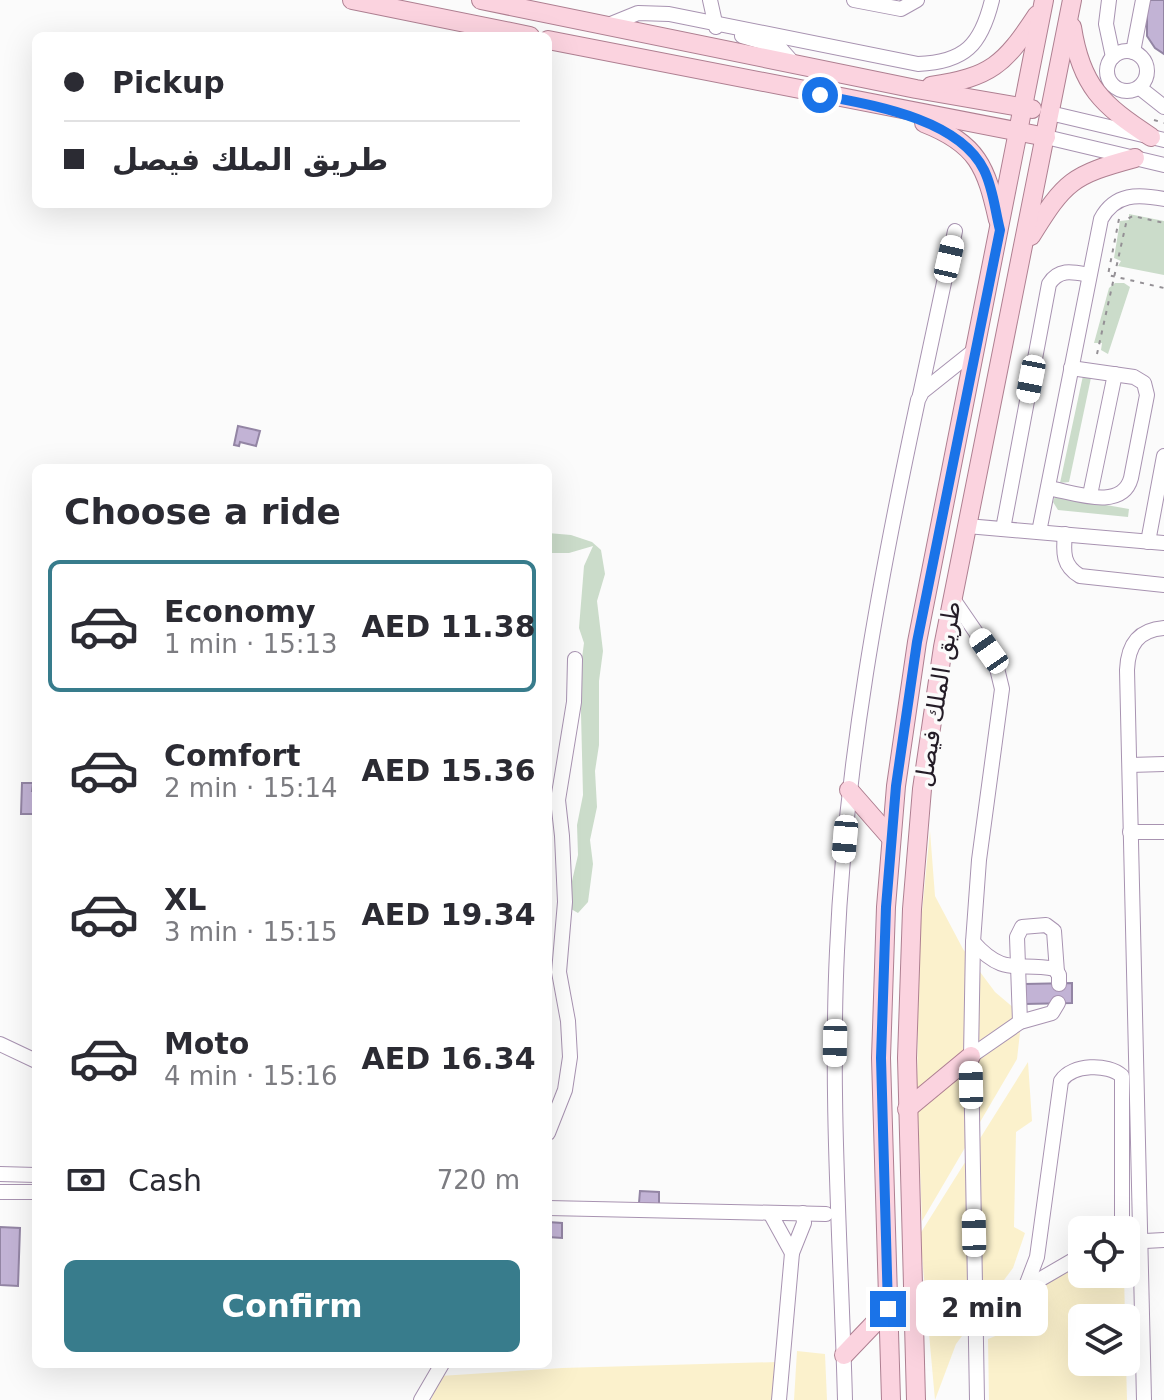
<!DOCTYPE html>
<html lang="en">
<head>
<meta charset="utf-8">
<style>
  :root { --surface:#fff; --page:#f7f7f7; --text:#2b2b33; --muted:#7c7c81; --line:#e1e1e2; --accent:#387c8c }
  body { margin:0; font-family:"DejaVu Sans",Vazirmatn,sans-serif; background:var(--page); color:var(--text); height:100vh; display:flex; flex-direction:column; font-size:30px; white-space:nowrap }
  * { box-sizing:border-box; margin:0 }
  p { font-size:26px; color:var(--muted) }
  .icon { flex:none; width:44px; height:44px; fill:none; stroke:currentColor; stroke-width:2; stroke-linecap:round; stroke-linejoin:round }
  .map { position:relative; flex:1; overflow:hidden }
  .panel { position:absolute; left:32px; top:464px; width:520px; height:904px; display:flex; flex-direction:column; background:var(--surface); border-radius:12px; box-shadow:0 8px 32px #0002 }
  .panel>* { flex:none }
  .guide { position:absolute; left:32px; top:32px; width:520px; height:176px; border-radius:12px; box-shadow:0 8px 32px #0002; display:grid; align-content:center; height:176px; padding:0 32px; background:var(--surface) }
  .controls { position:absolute; left:1068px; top:1216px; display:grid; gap:16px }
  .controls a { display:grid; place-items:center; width:72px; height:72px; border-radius:12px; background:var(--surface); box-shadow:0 8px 32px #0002; font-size:40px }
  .end { position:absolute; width:36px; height:36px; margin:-18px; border:10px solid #1a73e8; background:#fff; box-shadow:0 0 0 4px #fff }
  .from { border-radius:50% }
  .bubble { position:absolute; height:56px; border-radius:12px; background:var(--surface); box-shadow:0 8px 32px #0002; font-size:26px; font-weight:800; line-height:56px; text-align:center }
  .car { position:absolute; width:24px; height:48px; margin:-24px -12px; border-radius:10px; box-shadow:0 0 6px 2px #0007; background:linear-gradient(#fff 24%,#345 0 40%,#fff 0 76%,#345 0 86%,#fff 0) }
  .guide b { display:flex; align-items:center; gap:28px; height:76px; font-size:30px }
  .guide b+b { border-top:2px solid var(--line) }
  .guide i { width:20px; height:20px; background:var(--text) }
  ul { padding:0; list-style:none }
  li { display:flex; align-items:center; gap:24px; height:132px; margin:0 16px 12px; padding:0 16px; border:4px solid transparent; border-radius:12px }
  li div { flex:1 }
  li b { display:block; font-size:30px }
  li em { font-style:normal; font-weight:800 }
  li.active { border-color:var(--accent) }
  li>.icon { width:72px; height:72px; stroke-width:1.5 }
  h2 { padding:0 32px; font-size:36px; line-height:96px }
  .pay { display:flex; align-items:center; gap:20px; height:88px; padding:0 32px; font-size:30px }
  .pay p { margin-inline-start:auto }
  .action { display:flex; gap:16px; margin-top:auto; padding:16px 32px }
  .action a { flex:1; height:92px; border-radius:12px; background:var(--accent); color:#fff; font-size:32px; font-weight:800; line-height:92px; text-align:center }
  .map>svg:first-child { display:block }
  .green { fill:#cbdcca }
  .sand { fill:#fbf1cc }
  .building { fill:#c2b3d5; stroke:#9385a4; stroke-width:2 }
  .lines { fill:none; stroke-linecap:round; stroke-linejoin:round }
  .minor-casing { stroke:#a893b1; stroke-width:16 }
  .major-casing { stroke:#ae7f91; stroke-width:20 }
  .path { stroke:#949095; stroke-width:2; stroke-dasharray:4 6; stroke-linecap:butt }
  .minor { stroke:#fff; stroke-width:14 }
  .major { stroke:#fbd3df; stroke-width:18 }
  .route { stroke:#1a73e8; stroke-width:10 }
  .labels { text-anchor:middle; stroke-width:7; stroke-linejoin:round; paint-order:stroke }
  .street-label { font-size:24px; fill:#241c27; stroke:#fbfbfb }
</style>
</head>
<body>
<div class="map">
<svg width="1164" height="1400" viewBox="0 0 1164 1400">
  <rect width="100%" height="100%" fill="#fbfbfb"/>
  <g class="green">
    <polygon points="1129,214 1164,221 1164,275 1118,266 1121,261 1114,258 1120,221 1129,220"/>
    <polygon points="1115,283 1124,283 1130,287 1108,354 1101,350 1102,343 1094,343 1109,288"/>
    <polygon points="1084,371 1092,373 1069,482 1060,483"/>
    <polygon points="1055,496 1129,509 1128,517 1058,510 1053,502"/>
    <polygon points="548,533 571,535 592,542 601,550 605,574 597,601 603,651 599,681 599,745 595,771 597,807 590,840 593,864 588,902 578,913 571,909 569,894 578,855 577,825 583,795 580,673 584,643 579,628 584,566 593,546 569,553 548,553"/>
  </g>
  <g class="sand">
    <polygon points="930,831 935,896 963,949 995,992 1022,1015 1017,1059 922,1221 917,1089 919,943"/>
    <polygon points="1028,1062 1032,1121 1016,1132 1014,1227 1025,1233 1013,1268 956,1344 935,1400 920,1234"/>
    <path d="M 1082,1261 L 1082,1274 L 1124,1274 L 1125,1318 L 1082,1318 L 1082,1362 L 1126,1362 L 1127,1400 L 989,1400 L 988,1339 L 1010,1330 C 1028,1290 1044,1280 1082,1261 Z"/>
    <polygon points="797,1351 825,1354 827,1400 794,1400"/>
    <polygon points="777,1362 773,1400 431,1400 440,1376 562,1368"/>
  </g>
  <g class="building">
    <polygon points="1147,0 1164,0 1164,54 1155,48 1147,36"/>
    <polygon points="238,426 260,431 256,446 240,442 239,446 234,445"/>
    <polygon points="22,783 33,783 32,791 36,791 36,814 21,814"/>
    <polygon points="1072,983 1072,1003 1025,1004 1025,984"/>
    <polygon points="640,1191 659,1192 659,1204 639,1203"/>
    <polygon points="548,1222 562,1223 562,1238 548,1237"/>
    <polygon points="0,1227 20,1228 18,1286 0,1285"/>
  </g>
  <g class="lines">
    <g class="minor-casing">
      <g id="minor">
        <polyline points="710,0 716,27"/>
        <polyline points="854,0 901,9 917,0"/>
        <polyline points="1109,0 1106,24 1113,57"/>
        <path d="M 606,26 L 638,13 L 669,14 L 918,64 C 965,62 981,45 992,0"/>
        <polyline points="742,36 779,47 794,64"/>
        <circle cx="1127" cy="71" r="20"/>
        <polyline points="1133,52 1143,0"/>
        <polyline points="1140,88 1164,107"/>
        <polyline points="1050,113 1164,140"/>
        <polyline points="1046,137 1164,165"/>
        <polyline points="920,395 955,231"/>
        <path d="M 1048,488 C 1073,492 1122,512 1131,478 L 1147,395 L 1144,383 L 1134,377 L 1071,368"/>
        <polyline points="1090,495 1115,374"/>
        <polyline points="967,526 1164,543"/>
        <path d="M 1003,529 L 1049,284 C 1059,268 1073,272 1089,275"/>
        <path d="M 1039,532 L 1101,219 C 1115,193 1138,194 1164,199"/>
        <path d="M 1065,534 C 1063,553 1063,566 1080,576 L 1164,585"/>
        <polyline points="1148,542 1164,456"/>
        <polyline points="953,599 995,660 1002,689 979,860 973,942 971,1056 977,1400"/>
        <polyline points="1130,765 1164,764"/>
        <polyline points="1130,832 1164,832"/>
        <path d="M 973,942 C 1005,978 1018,961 1055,969 L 1059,975 L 1059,984"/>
        <polyline points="1020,1022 1017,937 1022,927 1046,925 1054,931 1057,972"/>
        <polyline points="0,1044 36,1061"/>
        <polyline points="971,1056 1020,1022 1052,1013 1058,1003"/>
        <polyline points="548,1133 565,1090 570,1057 568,1021 559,972 565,902 562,836 558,800 574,702 575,659"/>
        <polyline points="0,1174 36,1175"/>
        <polyline points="0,1192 36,1192"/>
        <polyline points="548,1208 826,1214"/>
        <polyline points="770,1213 792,1253"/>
        <polyline points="1126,1242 1164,1240"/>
        <path d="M 1024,1291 L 1037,1257 L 1061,1081 C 1072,1064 1108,1063 1122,1076 L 1122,1230"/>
        <polyline points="976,1322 992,1318 1039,1280 1082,1255"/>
        <polyline points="421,1400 442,1364"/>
        <polyline points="779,1400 792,1253 804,1223 803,1213"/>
        <path d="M 845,1400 C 841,1250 830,1101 837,951 C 845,765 879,582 918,400 L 922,392 L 976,349"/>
        <path d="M 1144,1400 L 1127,670 C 1128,645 1138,630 1164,628"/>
      </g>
    </g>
    <g class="major-casing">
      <g id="major">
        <polyline points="352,0 530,36"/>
        <polyline points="481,0 916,89 1032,109"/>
        <path d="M 1072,27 C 1081,86 1102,105 1151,137"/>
        <polyline points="548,40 1046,137"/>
        <path d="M 931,86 C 991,77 1004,65 1037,15"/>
        <path d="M 924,123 C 978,144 986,167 998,220"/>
        <path d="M 1031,236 C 1065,181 1072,175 1135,158"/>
        <polyline points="849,790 891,838"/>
        <polyline points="907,1109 971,1056"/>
        <polyline points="844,1355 888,1309"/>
        <polyline points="891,1400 881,1058 886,907 896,786 917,642 1044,0"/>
        <polyline points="916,1400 907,1058 912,909 922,789 943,647 1072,0"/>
      </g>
    </g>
    <g class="path">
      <polyline points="1154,120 1164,123"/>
      <polyline points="1119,219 1108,275 1164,288"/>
      <polyline points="1097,354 1127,219 1133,216 1164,223"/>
    </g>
    <use href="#minor" class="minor"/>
    <use href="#major" class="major"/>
  </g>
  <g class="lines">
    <path class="route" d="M 820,95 C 871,105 958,118 984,170 C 993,188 995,210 1000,230 L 917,642 L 896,786 L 886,907 L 881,1058 L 888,1309"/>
  </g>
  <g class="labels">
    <g class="street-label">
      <text transform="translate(938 694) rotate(-81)" y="8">طريق الملك فيصل</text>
    </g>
  </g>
</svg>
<div class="controls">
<a><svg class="icon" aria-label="locate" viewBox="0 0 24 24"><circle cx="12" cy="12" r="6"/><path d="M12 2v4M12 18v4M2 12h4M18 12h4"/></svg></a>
<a><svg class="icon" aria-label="layers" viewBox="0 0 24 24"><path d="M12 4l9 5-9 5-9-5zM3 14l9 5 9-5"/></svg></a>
</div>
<i class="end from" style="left:820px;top:95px"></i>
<i class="end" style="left:888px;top:1309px"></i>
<div class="bubble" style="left:916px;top:1280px;width:132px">2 min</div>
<i class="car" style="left:949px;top:259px;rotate:13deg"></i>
<i class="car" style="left:1031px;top:379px;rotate:191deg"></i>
<i class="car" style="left:989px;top:651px;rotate:325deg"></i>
<i class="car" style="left:845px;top:839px;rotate:185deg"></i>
<i class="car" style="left:835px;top:1043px;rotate:181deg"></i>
<i class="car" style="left:971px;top:1085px;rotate:359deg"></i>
<i class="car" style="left:974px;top:1233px;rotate:359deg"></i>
<div class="guide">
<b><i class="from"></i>Pickup</b>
<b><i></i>طريق الملك فيصل</b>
</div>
<section class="panel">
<h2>Choose a ride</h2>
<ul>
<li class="active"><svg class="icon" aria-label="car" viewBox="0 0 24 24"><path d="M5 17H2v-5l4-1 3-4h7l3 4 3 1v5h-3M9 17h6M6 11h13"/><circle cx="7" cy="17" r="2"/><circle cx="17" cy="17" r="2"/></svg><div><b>Economy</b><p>1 min · 15:13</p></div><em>AED 11.38</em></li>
<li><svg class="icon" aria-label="car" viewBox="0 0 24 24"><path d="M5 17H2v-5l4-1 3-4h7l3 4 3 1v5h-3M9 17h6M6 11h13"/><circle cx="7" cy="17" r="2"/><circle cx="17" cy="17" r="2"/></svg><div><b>Comfort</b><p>2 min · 15:14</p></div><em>AED 15.36</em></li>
<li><svg class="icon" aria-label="car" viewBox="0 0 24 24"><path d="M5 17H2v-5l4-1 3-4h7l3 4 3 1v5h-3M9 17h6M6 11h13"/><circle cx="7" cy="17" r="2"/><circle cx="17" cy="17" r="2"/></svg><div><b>XL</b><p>3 min · 15:15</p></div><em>AED 19.34</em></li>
<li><svg class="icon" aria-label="car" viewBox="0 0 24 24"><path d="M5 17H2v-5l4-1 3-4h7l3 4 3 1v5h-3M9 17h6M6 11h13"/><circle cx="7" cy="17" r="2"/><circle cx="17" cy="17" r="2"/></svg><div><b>Moto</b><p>4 min · 15:16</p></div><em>AED 16.34</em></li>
</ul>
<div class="pay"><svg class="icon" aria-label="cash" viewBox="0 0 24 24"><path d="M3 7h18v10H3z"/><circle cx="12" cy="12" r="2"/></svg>Cash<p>720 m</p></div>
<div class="action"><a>Confirm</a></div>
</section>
</div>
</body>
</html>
